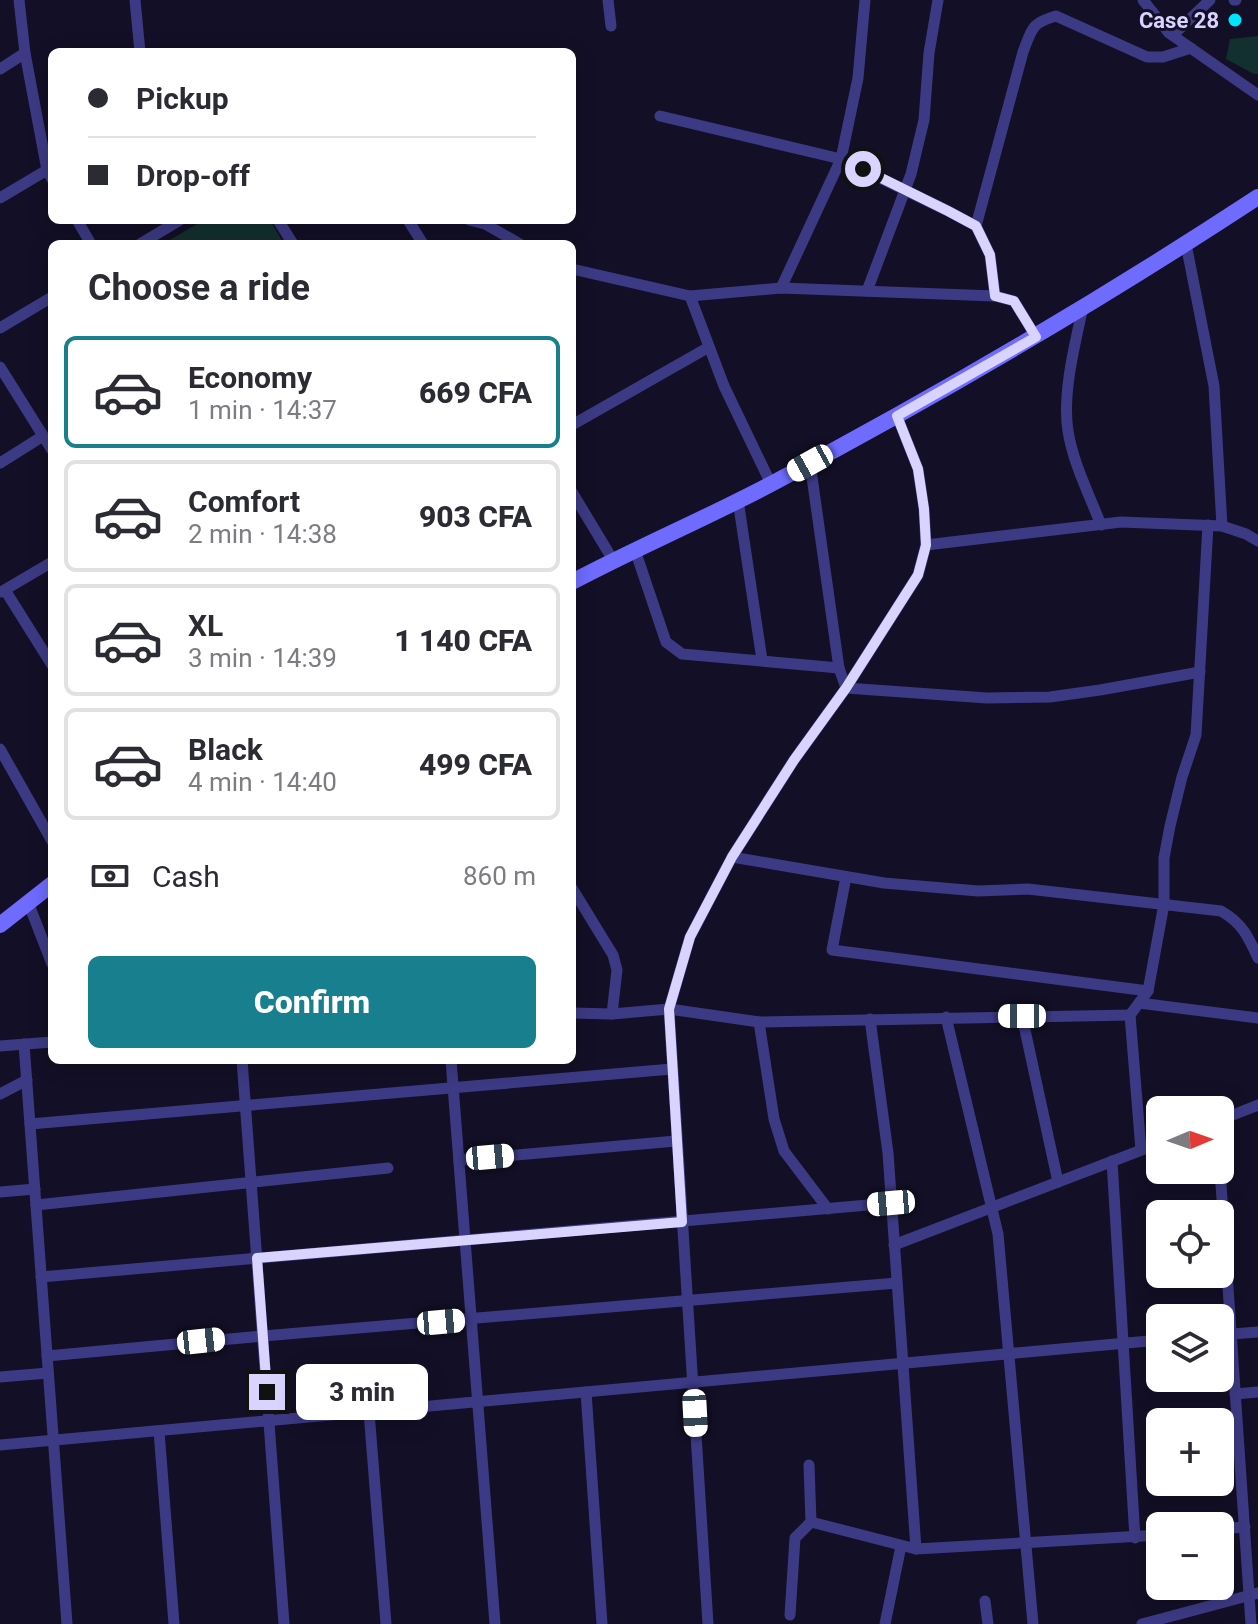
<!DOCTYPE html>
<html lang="en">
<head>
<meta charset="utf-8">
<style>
  :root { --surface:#fff; --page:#f7f7f7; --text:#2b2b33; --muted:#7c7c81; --line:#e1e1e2; --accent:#187f8f }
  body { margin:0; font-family:Roboto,sans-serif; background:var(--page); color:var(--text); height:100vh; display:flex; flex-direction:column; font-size:30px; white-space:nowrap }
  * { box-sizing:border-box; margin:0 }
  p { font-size:26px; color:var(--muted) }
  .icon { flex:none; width:44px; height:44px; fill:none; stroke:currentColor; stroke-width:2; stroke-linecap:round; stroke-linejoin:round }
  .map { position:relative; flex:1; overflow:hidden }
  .side { position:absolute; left:48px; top:240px; width:528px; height:824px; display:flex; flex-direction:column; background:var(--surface); border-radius:12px; box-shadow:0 4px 20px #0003 }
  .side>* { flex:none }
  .guide { position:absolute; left:48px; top:48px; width:528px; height:176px; border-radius:12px; box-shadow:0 4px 20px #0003; display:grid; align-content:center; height:176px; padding:0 40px; background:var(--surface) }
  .needle { width:52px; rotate:88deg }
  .controls { position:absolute; left:1146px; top:1096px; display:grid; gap:16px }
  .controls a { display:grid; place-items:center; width:88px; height:88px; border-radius:12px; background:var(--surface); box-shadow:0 4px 20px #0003; font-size:40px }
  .end { position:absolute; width:36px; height:36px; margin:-18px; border:10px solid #d9d4ff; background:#111; box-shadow:0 0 0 4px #111 }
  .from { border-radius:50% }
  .bubble { position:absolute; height:56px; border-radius:12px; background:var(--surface); box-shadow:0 4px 20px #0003; font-size:26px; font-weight:800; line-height:56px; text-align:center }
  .car { position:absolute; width:24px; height:48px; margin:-24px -12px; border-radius:10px; box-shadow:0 0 6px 2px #0007; background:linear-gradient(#fff 24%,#345 0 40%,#fff 0 76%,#345 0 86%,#fff 0) }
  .guide b { display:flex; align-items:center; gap:28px; height:76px; font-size:30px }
  .guide b+b { border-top:2px solid var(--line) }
  .guide i { width:20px; height:20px; background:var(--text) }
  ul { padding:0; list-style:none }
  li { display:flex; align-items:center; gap:24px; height:112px; margin:0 16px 12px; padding:0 24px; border:4px solid var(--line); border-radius:12px }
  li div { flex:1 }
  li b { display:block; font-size:30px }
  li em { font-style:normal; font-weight:800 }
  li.selected { border-color:var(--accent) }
  li>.icon { width:72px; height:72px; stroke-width:1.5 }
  h2 { padding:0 40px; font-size:36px; line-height:96px }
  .pay { display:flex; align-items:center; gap:20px; height:88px; padding:0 40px; font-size:30px }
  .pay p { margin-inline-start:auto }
  .button { display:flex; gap:16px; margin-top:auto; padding:16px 40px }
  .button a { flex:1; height:92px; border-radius:12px; background:var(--accent); color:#fff; font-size:32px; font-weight:800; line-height:92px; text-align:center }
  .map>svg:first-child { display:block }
  .green { fill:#12302f }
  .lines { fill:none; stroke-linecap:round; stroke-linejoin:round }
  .street { stroke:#3d3a85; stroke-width:11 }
  .secondary { stroke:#6f6bff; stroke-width:16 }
  .route { stroke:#d9d4ff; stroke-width:10 }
  .poi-dot { fill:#00e5ff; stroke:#130f26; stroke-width:3 }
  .labels { text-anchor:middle; stroke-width:6; stroke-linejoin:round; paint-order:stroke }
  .poi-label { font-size:22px; font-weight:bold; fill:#d9d4ff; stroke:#130f26; text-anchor:end }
</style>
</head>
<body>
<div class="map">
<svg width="1258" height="1624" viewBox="0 0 1258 1624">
  <rect width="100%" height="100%" fill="#130f26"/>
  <g class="green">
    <polygon points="1258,36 1258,74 1254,74 1226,59 1230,39"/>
    <polygon points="204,220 270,220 284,244 163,244"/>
  </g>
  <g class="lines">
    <g class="street">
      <polyline points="19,0 25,53 47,170 52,179"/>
      <polyline points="135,0 140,52"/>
      <polyline points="608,0 611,26"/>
      <polyline points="1143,0 1169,33 1258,95"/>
      <polyline points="1234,0 1236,0"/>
      <polyline points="1173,35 1210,0"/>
      <polyline points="0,69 25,53"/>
      <polyline points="660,116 841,159 948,211 976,226 990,255 995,296"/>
      <polyline points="0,198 47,170 51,169"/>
      <polyline points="77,220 91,244"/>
      <polyline points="278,220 293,244"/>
      <polyline points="408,220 423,244"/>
      <polyline points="469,220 485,224 520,244"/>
      <path d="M 976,226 L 1023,52 C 1032,29 1031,23 1056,16 L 1147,57 L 1163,57 L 1191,48"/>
      <polyline points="140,244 180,220"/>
      <polyline points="1186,244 1214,386 1222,526"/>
      <polyline points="572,269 690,296 781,288 995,296 1014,301 1036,337"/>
      <polyline points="781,288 841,159 858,78 865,0"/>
      <polyline points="867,291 911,174 924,120 929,53 938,0"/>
      <polyline points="690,296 724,386 771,484"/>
      <path d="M 1083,307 C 1075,344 1062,394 1068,431 C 1073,463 1089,494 1101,525"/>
      <polyline points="0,328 52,297"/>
      <polyline points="0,367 52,450"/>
      <polyline points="572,425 709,347"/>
      <polyline points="0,463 43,436"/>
      <polyline points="810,463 839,668 846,688 987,698 1050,697 1100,690 1200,672"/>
      <polyline points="572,492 613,560"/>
      <polyline points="738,500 762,660"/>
      <polyline points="926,545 1121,522 1222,526 1246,534 1258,541"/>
      <polyline points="635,550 666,642 682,654 839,668"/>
      <polyline points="5,590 52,665"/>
      <polyline points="1,592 52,562"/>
      <polyline points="0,749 52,841"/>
      <path d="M 732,857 L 884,883 L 978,891 L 1028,889 L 1221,911 C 1242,923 1248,936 1258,958"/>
      <polyline points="846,877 832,950 1148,991"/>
      <polyline points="572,888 613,955 617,970 612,1014"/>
      <polyline points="28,902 52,964"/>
      <polyline points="1139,1003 1258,1018"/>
      <polyline points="572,1013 612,1014 669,1009 759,1022 1130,1015"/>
      <polyline points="1022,1016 1058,1182"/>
      <polyline points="946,1017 998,1234 1033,1624"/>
      <polyline points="870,1019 888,1153 916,1549"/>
      <polyline points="759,1022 774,1119 784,1151 828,1209"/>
      <polyline points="24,1044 67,1624"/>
      <polyline points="0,1046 52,1042"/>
      <polyline points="242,1060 284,1624"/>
      <polyline points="451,1060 495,1624"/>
      <polyline points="0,1094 27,1080"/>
      <polyline points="1220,1120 1258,1105"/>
      <polyline points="30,1124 672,1069"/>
      <polyline points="1141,1150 1130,1015 1148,991 1164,904 1164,858 1170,826 1182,777 1196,735 1208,525"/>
      <polyline points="459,1160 676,1141"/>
      <polyline points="1112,1161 1135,1538"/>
      <polyline points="1220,1170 1251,1624"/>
      <polyline points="0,1192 35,1189"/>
      <polyline points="36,1205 388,1168"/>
      <polyline points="894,1245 1160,1143"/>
      <polyline points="41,1277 891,1203"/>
      <polyline points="1220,1335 1258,1332"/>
      <polyline points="47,1356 263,1336 897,1283"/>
      <polyline points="0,1377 48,1373"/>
      <polyline points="586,1392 602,1624"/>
      <polyline points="1235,1394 1258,1392"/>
      <polyline points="369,1412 386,1624"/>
      <polyline points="159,1431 174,1624"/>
      <polyline points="0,1445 1160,1340"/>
      <polyline points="811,1522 916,1549 1160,1535"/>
      <polyline points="1220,1529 1245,1527"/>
      <polyline points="985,1601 988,1624"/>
      <polyline points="790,1615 795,1538 811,1522 809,1465"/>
      <polyline points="708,1624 669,1009 690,937 732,857 794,760 846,688 918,575 926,545 924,509 918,469 897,416"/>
      <polyline points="885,1624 901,1546"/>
      <polyline points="1142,1624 1258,1593"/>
    </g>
    <g class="secondary">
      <path d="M 572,582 C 638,547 707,518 773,483 C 939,395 1101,300 1258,197"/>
      <polyline points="0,925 52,884"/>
    </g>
  </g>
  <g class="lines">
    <polyline class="route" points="267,1392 257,1258 682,1222 669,1009 690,937 732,857 794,760 846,688 918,575 926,545 924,509 918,469 897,416 1036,337 1014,301 995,296 990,255 976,226 948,211 863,169"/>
  </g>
  <circle class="poi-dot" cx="1235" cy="20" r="8"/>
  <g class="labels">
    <g class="poi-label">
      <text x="1219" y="28">Case 28</text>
    </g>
  </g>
</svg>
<div class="controls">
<a><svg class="needle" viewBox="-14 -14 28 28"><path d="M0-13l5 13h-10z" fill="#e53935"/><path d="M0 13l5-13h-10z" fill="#7c7c81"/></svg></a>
<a><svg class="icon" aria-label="locate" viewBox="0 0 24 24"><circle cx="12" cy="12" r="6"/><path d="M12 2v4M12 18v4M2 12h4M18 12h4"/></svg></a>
<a><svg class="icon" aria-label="layers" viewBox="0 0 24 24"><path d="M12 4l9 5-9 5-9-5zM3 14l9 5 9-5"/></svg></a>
<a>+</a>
<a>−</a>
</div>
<i class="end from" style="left:863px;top:169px"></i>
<i class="end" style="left:267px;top:1392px"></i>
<div class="bubble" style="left:296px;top:1364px;width:132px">3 min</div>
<i class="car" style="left:810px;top:463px;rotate:241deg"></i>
<i class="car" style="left:1022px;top:1016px;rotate:270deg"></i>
<i class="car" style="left:490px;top:1157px;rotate:85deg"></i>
<i class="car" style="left:891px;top:1203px;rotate:265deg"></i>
<i class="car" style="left:441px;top:1322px;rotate:85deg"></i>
<i class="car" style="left:201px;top:1341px;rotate:84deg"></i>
<i class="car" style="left:695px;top:1413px;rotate:177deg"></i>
<div class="guide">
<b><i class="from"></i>Pickup</b>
<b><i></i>Drop-off</b>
</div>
<section class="side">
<h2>Choose a ride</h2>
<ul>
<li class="selected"><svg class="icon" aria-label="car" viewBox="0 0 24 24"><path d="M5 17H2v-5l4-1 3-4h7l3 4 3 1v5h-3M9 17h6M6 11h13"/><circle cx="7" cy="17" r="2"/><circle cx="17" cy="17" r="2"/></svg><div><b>Economy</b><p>1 min · 14:37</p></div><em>669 CFA</em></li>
<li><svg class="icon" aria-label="car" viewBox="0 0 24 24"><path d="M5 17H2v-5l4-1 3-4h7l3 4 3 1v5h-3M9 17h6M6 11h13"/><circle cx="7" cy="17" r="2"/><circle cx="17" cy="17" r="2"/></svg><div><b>Comfort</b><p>2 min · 14:38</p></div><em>903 CFA</em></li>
<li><svg class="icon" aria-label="car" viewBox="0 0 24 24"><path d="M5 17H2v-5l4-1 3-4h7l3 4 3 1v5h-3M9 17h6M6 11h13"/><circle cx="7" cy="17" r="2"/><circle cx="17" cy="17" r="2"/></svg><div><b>XL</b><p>3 min · 14:39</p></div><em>1 140 CFA</em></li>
<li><svg class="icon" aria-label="car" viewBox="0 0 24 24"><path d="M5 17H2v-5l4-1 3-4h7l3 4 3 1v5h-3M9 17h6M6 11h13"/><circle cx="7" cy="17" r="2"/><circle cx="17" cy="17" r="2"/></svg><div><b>Black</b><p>4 min · 14:40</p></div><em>499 CFA</em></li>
</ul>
<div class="pay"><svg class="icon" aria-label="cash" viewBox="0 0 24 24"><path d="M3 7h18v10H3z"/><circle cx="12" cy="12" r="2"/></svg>Cash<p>860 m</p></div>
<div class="button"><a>Confirm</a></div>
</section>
</div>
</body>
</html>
